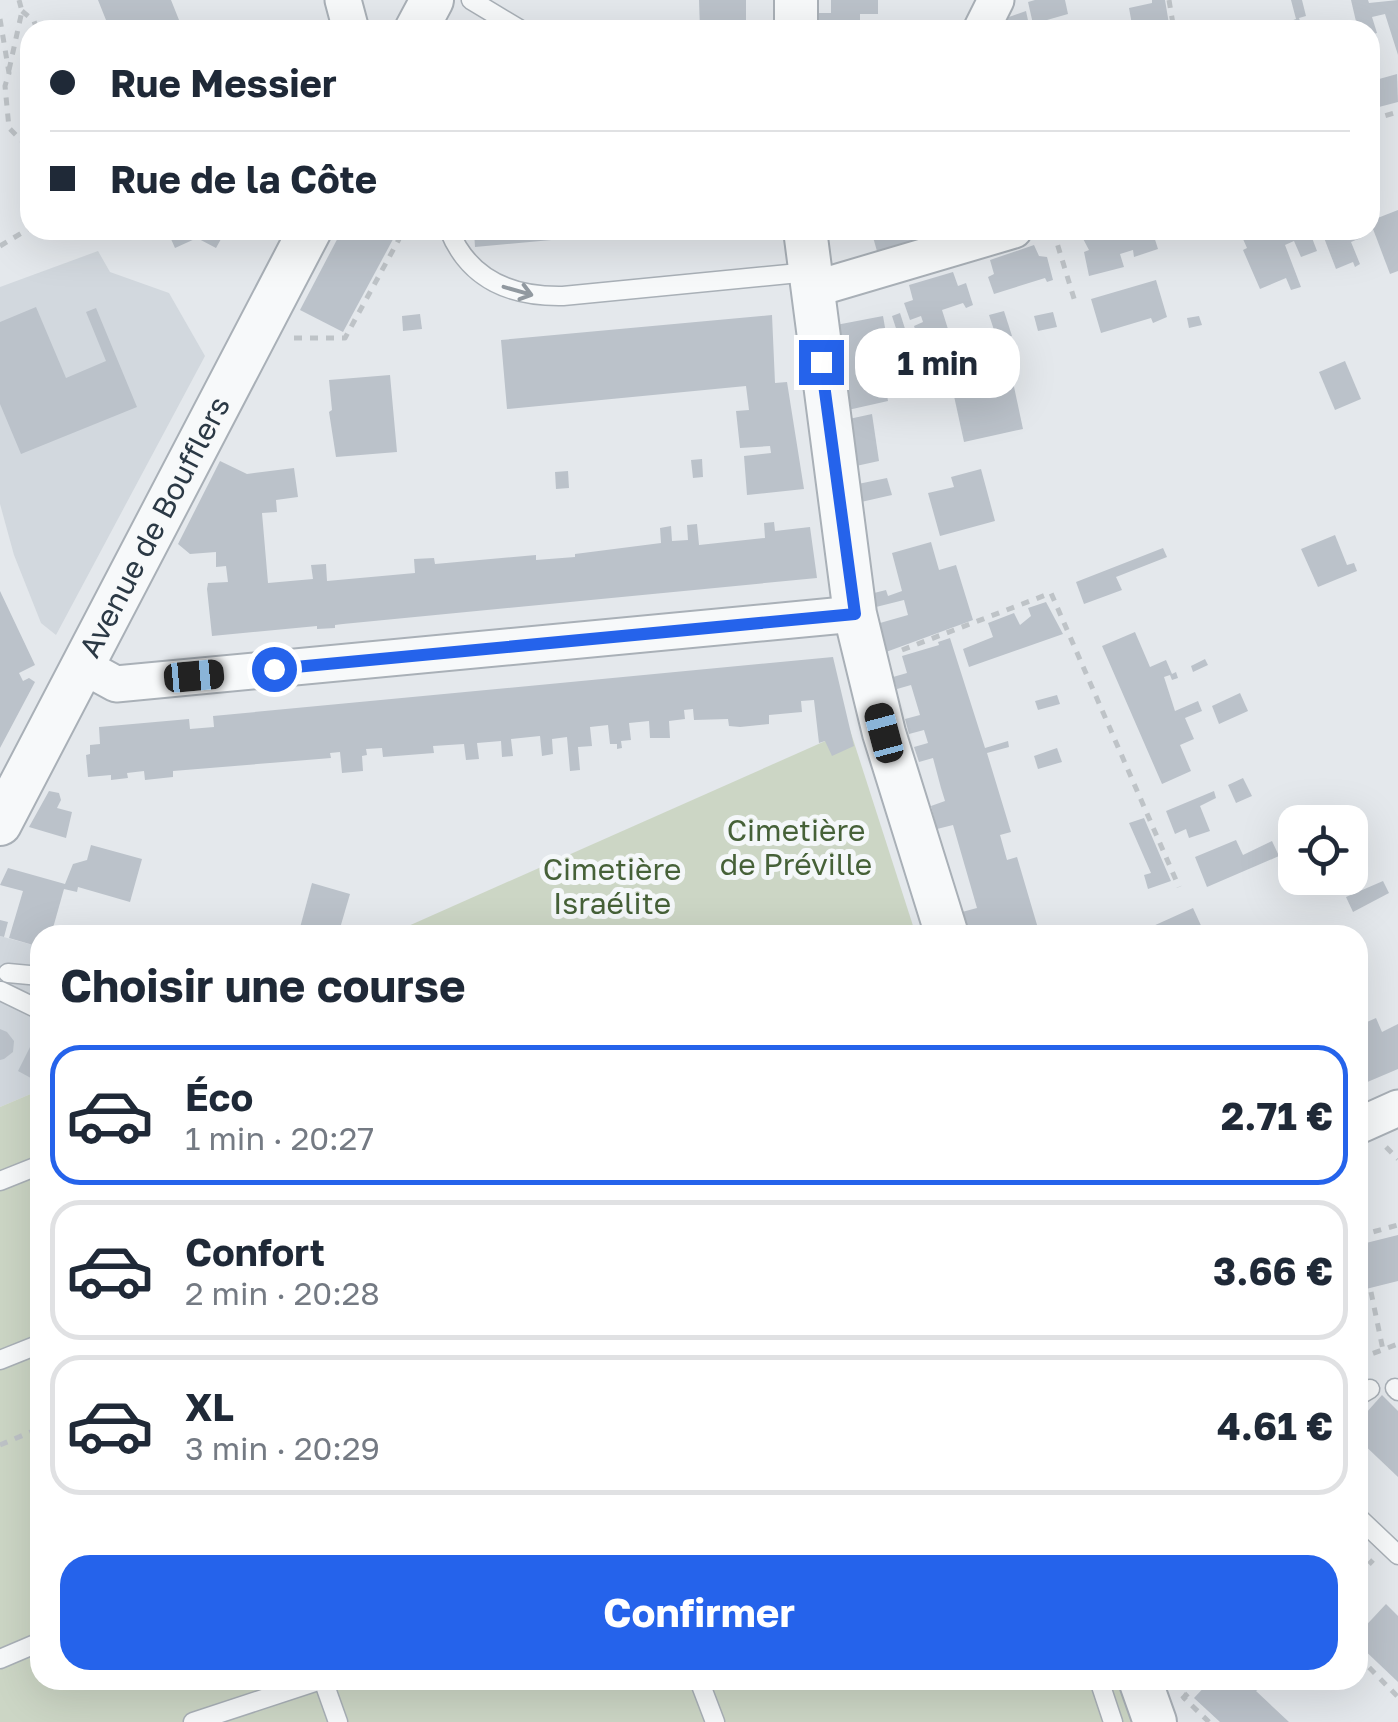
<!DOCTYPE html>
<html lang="fr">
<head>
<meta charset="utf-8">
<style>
  :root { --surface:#fff; --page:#f2f2f3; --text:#1f2937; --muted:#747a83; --line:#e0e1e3; --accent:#2563eb }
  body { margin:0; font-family:"Golos Text",sans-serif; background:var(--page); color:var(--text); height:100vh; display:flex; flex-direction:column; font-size:38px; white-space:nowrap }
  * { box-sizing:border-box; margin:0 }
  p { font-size:32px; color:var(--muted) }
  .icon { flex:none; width:55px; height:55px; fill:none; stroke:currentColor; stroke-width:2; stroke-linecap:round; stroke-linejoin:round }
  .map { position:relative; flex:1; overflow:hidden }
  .sheet { position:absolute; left:30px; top:925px; width:1338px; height:765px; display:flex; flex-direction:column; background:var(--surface); border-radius:30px; box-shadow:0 10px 40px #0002 }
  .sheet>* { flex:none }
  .hud { position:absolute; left:20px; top:20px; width:1360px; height:220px; border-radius:30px; box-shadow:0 10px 40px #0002; display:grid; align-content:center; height:220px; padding:0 30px; background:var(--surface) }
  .tools { position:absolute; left:1278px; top:805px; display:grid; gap:20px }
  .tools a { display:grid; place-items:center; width:90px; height:90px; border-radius:20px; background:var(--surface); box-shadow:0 10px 40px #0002; font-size:50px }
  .end { position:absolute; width:45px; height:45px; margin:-22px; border:12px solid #2563eb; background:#fff; box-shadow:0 0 0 5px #fff }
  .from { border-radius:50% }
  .bubble { position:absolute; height:70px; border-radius:30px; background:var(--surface); box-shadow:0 10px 40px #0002; font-size:32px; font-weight:700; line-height:70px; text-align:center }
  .car { position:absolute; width:30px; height:60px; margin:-30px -15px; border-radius:12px; box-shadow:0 0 8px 2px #0007; background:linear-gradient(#222 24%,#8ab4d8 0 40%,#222 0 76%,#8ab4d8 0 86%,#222 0) }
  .hud b { display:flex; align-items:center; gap:35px; height:95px; font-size:38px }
  .hud b+b { border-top:2px solid var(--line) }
  .hud i { width:25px; height:25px; background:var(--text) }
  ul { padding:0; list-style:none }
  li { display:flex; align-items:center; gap:30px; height:140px; margin:0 20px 15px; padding:0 10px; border:5px solid var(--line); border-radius:30px }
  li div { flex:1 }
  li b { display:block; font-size:38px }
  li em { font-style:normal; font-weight:700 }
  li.current { border-color:var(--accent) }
  li>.icon { width:90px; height:90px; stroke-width:1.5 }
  h2 { padding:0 30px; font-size:45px; line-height:120px }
  .primary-button { display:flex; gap:20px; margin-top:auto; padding:20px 30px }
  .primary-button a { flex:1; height:115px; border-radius:30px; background:var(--accent); color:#fff; font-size:40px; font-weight:700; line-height:115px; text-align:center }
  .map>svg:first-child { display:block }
  .built { fill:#d2d8de }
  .green { fill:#ccd6c5 }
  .building { fill:#bbc2ca }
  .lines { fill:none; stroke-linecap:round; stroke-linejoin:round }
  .service-casing { stroke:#a9b0b7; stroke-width:21 }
  .minor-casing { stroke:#a9b0b7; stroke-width:39 }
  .tertiary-casing { stroke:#a9b0b7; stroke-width:46 }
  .path { stroke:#bec3c7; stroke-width:5; stroke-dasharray:8 8; stroke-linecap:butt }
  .service { stroke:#f7f9fa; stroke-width:18 }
  .minor { stroke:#f7f9fa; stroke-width:35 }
  .tertiary { stroke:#f7f9fa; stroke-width:42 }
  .oneway { stroke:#9199a0 }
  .route { stroke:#2563eb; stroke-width:12 }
  .labels { text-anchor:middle; stroke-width:10; stroke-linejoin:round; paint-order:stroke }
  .street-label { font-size:30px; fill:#2b3945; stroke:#f4f7f9 }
  .park-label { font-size:30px; fill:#466138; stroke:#f4f7f9 }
</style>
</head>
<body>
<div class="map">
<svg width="1398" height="1722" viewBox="0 0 1398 1722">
  <rect width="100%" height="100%" fill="#e4e8ec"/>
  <g class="built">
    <polygon points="98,251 110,272 169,293 205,356 56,635 41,623 14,555 0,504 0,287"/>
    <polygon points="0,936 40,947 40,1090 0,1107"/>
  </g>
  <g class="green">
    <polygon points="850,730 916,935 388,935"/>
    <polygon points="40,1090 40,1680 1117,1680 1132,1722 0,1722 0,1107"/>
  </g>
  <g class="building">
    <polygon points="98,0 171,0 183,30 110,30"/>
    <polygon points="699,0 746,0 746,30 700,30"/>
    <polygon points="831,0 878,0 878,14 860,14 860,30 818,30 818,13 831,13"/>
    <polygon points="1035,0 1065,0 1068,14 1033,24 1028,2"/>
    <polygon points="1152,0 1165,0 1170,30 1133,30 1129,8 1152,3"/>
    <polygon points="1291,0 1302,0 1306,16 1299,18 1303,30 1266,30 1296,19"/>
    <polygon points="1351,0 1368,0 1369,3 1398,0 1398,55 1385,14 1372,17 1377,33 1370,35 1370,30 1358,30"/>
    <polygon points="1026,11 1029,25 1001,30 1009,17"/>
    <polygon points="1397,74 1398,102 1379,107 1372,81"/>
    <polygon points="1398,210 1398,271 1390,274 1370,221"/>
    <polygon points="167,230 226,230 216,248 197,238 175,248"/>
    <polygon points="342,230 398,230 343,332 300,310"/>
    <polygon points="474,230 627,230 627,233 475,247"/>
    <polygon points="871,230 914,230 921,250 880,262"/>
    <polygon points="1085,230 1152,230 1158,249 1134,257 1133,250 1120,254 1124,267 1089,276 1084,252 1089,250 1080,233"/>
    <polygon points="1196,230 1221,230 1221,231 1199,237"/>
    <polygon points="1239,230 1309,230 1317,251 1301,257 1294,241 1285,245 1301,287 1291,290 1286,278 1260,289 1243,250 1247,248"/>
    <polygon points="1321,230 1360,230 1363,237 1351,242 1360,264 1355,267 1353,262 1336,269"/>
    <polygon points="1034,245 1039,256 1047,257 1053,280 1047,282 1045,278 994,294 988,277 994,274 990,260"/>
    <polygon points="953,272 958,286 966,283 973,305 966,308 963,303 942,310 953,345 932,352 936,368 918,371 914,357 906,359 892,316 900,313 914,357 924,355 914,326 923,322 921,316 910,320 904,303 913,300 909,285"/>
    <polygon points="1156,280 1167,317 1153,323 1151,318 1101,333 1091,299"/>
    <polygon points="36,307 66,378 106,361 86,312 96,308 137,407 21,454 0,404 0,322"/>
    <polygon points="1004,311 1012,336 997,339 989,315"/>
    <polygon points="1053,312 1057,327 1038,331 1034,316"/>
    <polygon points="420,314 422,329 403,331 402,316"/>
    <polygon points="772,315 775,383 787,382 804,489 747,495 744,456 771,453 770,446 740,448 736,411 749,410 746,386 507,409 501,340"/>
    <polygon points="883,316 891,362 882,364 888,401 848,410 836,325"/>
    <polygon points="1199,316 1202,325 1189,328 1187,318"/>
    <polygon points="1345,361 1361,399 1335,410 1319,372"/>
    <polygon points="390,375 397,452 336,457 329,412 332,410 329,380"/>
    <polygon points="1013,382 1023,429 964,442 954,396"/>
    <polygon points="916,383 923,393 900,398 898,387"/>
    <polygon points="872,414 879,461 856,466 849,419"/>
    <polygon points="702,459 703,477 693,478 691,460"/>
    <polygon points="220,461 247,474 294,468 298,497 276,500 277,512 262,513 268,583 313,579 311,565 326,564 327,581 415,573 414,559 434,558 435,564 536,555 536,560 575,557 575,554 661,543 660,528 671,526 672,541 688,540 687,525 697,524 699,545 765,538 764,523 774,522 775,531 810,527 817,578 343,624 335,625 335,628 317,629 317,626 212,636 207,589 208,583 228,582 226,566 216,567 216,552 190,554 178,544"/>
    <polygon points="981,469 995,521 940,536 928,493 954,487 951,477"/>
    <polygon points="568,471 569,488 556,489 555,472"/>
    <polygon points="887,478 892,495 861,502 858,484"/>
    <polygon points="1335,535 1347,565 1354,563 1357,571 1318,587 1301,549"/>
    <polygon points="931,542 939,570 956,565 973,620 886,652 880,623 908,615 904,600 876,607 874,593 886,590 888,596 902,591 892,553"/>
    <polygon points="1163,548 1167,557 1116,577 1122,590 1084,604 1076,582"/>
    <polygon points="0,591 35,665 19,673 23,681 29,678 35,682 0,748"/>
    <polygon points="1046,602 1063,634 969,667 963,649 993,637 988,623 1014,613 1020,625 1031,616 1028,608"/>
    <polygon points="1135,632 1150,667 1166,660 1172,674 1176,672 1178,678 1172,680 1170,675 1164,677 1175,711 1198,701 1202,711 1185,718 1194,739 1180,745 1191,771 1162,784 1102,646"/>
    <polygon points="950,638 985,748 1008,741 1009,747 987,753 1011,832 1000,835 1007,860 1017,857 1040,935 969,935 962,912 977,908 953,825 937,829 931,806 945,801 941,788 933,758 919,762 914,747 928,743 924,730 909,734 905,719 920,715 911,685 897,689 893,677 907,673 902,656 939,645 938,642"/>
    <polygon points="833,657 854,746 832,756 825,741 819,743 814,700 801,701 802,712 769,715 769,724 740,727 729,726 728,719 694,720 693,709 684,710 685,719 669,721 670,738 650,738 649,721 629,723 631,740 621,741 622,748 617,749 617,744 610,744 608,725 590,727 592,746 578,747 580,770 570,771 567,737 552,739 553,754 542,756 540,736 511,739 513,756 502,757 501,741 477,743 479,759 466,760 464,744 433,746 434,753 383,757 382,748 366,749 367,755 362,756 363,771 342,773 340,752 330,753 331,758 173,771 173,777 145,780 144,771 127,773 128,778 111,780 111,775 88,777 86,755 90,754 90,745 100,744 99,727 189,719 190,729 214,727 213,716"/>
    <polygon points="1205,659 1208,665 1193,672 1191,666"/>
    <polygon points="1240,693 1248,711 1219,724 1212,706"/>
    <polygon points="1057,695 1060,704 1038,710 1035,701"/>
    <polygon points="1057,748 1062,762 1038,769 1034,756"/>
    <polygon points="1243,778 1252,796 1236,803 1228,785"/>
    <polygon points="49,791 59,793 61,800 57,808 72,812 66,838 29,827"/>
    <polygon points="1214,791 1216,798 1200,806 1210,831 1189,838 1186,829 1175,834 1166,811"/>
    <polygon points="1144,818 1171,881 1148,889 1144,875 1151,873 1129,823"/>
    <polygon points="1236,840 1243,855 1272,841 1279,856 1207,887 1195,857"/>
    <polygon points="91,845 142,859 130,902 78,887 77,892 64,889 51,935 40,935 40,947 9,938 23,891 0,885 8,868 65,884 73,864 87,860"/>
    <polygon points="1383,881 1389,893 1353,912 1346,897"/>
    <polygon points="312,883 350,894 338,935 298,935"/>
    <polygon points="1193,908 1204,932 1170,935 1168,931 1144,935 1142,931"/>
    <polygon points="0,920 8,922 4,937 0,936"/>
    <polygon points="1376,1018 1382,1032 1398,1024 1398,1069 1358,1086 1358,1026"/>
    <polygon points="40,1027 40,1083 18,1071"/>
    <polygon points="0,1029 7,1032 14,1041 13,1052 4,1059 0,1060"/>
    <polygon points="1398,1235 1398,1281 1358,1291 1358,1245"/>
    <polygon points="1382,1395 1398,1411 1398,1477 1358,1439 1358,1422"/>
    <polygon points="1386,1604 1398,1616 1398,1682 1358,1644 1358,1634"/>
    <polygon points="1211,1680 1250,1681 1259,1689 1256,1691 1289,1722 1220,1722 1194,1698"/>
  </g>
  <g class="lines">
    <g class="service-casing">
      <g id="service">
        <polyline points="471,0 521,30"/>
        <path d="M 449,230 C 469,280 512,297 563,296 L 809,272"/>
        <polyline points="8,973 40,976"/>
        <polyline points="1,991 40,1010"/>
        <polyline points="0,1181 40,1165"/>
        <polyline points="0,1360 40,1344"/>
        <polyline points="1395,1388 1398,1391"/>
        <polyline points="1358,1396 1370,1389"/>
        <polyline points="1358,1517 1398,1555"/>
        <polyline points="0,1659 40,1642"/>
        <polyline points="323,1680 338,1722"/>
        <polyline points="699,1680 715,1722"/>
        <polyline points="1099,1680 1113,1722"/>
        <polyline points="193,1722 321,1680"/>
      </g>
    </g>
    <g class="minor-casing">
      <g id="minor">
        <polyline points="343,0 351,30"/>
        <polyline points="981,30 996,0"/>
        <polyline points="811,290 1014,230"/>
        <polyline points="83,666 116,684 855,614"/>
        <polyline points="1358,1126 1398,1108"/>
      </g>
    </g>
    <g class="tertiary-casing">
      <g id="tertiary">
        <polyline points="796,0 796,30"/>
        <polyline points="416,30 432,0"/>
        <polyline points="805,230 855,614 884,733 947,935"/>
        <path id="s1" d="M 0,824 L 310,230"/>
        <polyline points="1140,1680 1155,1722"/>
      </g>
    </g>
    <g class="path">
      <polyline points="1169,0 1174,30"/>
      <polyline points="22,11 34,21 37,30"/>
      <polyline points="0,19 9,73 5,86 9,128 30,149"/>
      <polyline points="9,70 22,11 19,0"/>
      <polyline points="1370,120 1398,112"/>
      <polyline points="1053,230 1076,305"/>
      <polyline points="0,246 30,228"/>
      <polyline points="294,338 345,338 404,230"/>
      <polyline points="902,650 1051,593 1179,887"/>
      <polyline points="1386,1147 1398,1159"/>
      <polyline points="1358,1236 1398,1225"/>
      <polyline points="1371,1292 1383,1350"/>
      <polyline points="1358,1359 1398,1344"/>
      <polyline points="0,1445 40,1428"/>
      <polyline points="1358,1576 1373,1560"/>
      <polyline points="1358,1656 1398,1697"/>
      <polyline points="1195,1680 1184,1698 1209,1722"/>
      <polyline points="1182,1699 1203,1680"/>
    </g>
    <use href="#service" class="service"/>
    <use href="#minor" class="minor"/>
    <use href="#tertiary" class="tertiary"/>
  </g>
  <defs><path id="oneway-shaft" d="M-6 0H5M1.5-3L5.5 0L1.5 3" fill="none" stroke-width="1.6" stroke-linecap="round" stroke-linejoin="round" transform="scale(2.5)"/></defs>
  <use class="oneway" href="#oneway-shaft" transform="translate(518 291) rotate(16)"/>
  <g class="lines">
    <polyline class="route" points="274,669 855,614 821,362"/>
  </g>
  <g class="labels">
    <g class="street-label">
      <text dy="10" stroke="none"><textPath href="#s1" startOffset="335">Avenue de Boufflers</textPath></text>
    </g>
    <g class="park-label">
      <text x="796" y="841">Cimetière<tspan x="796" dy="34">de Préville</tspan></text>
      <text x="612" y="880">Cimetière<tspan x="612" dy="34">Israélite</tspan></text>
    </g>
  </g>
</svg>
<div class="tools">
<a><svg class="icon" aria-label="locate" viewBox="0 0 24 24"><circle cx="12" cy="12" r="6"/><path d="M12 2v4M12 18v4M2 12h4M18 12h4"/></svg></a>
</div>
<i class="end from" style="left:274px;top:669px"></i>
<i class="end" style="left:821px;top:362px"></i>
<div class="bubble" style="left:855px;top:328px;width:165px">1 min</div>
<i class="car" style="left:194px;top:676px;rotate:85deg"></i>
<i class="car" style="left:884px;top:733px;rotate:345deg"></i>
<div class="hud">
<b><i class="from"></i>Rue Messier</b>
<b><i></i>Rue de la Côte</b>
</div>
<section class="sheet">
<h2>Choisir une course</h2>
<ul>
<li class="current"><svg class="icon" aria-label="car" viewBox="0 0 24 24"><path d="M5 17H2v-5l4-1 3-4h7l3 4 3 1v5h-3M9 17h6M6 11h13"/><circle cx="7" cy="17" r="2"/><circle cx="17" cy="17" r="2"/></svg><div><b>Éco</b><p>1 min · 20:27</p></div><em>2.71 €</em></li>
<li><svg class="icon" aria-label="car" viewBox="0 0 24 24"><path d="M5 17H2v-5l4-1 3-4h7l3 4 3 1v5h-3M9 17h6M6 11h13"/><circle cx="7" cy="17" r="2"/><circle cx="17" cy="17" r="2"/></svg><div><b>Confort</b><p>2 min · 20:28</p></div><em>3.66 €</em></li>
<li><svg class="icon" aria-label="car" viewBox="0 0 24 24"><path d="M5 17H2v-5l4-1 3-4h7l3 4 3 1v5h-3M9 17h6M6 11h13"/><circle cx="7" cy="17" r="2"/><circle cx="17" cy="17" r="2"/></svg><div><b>XL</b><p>3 min · 20:29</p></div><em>4.61 €</em></li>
</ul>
<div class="primary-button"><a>Confirmer</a></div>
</section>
</div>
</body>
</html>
